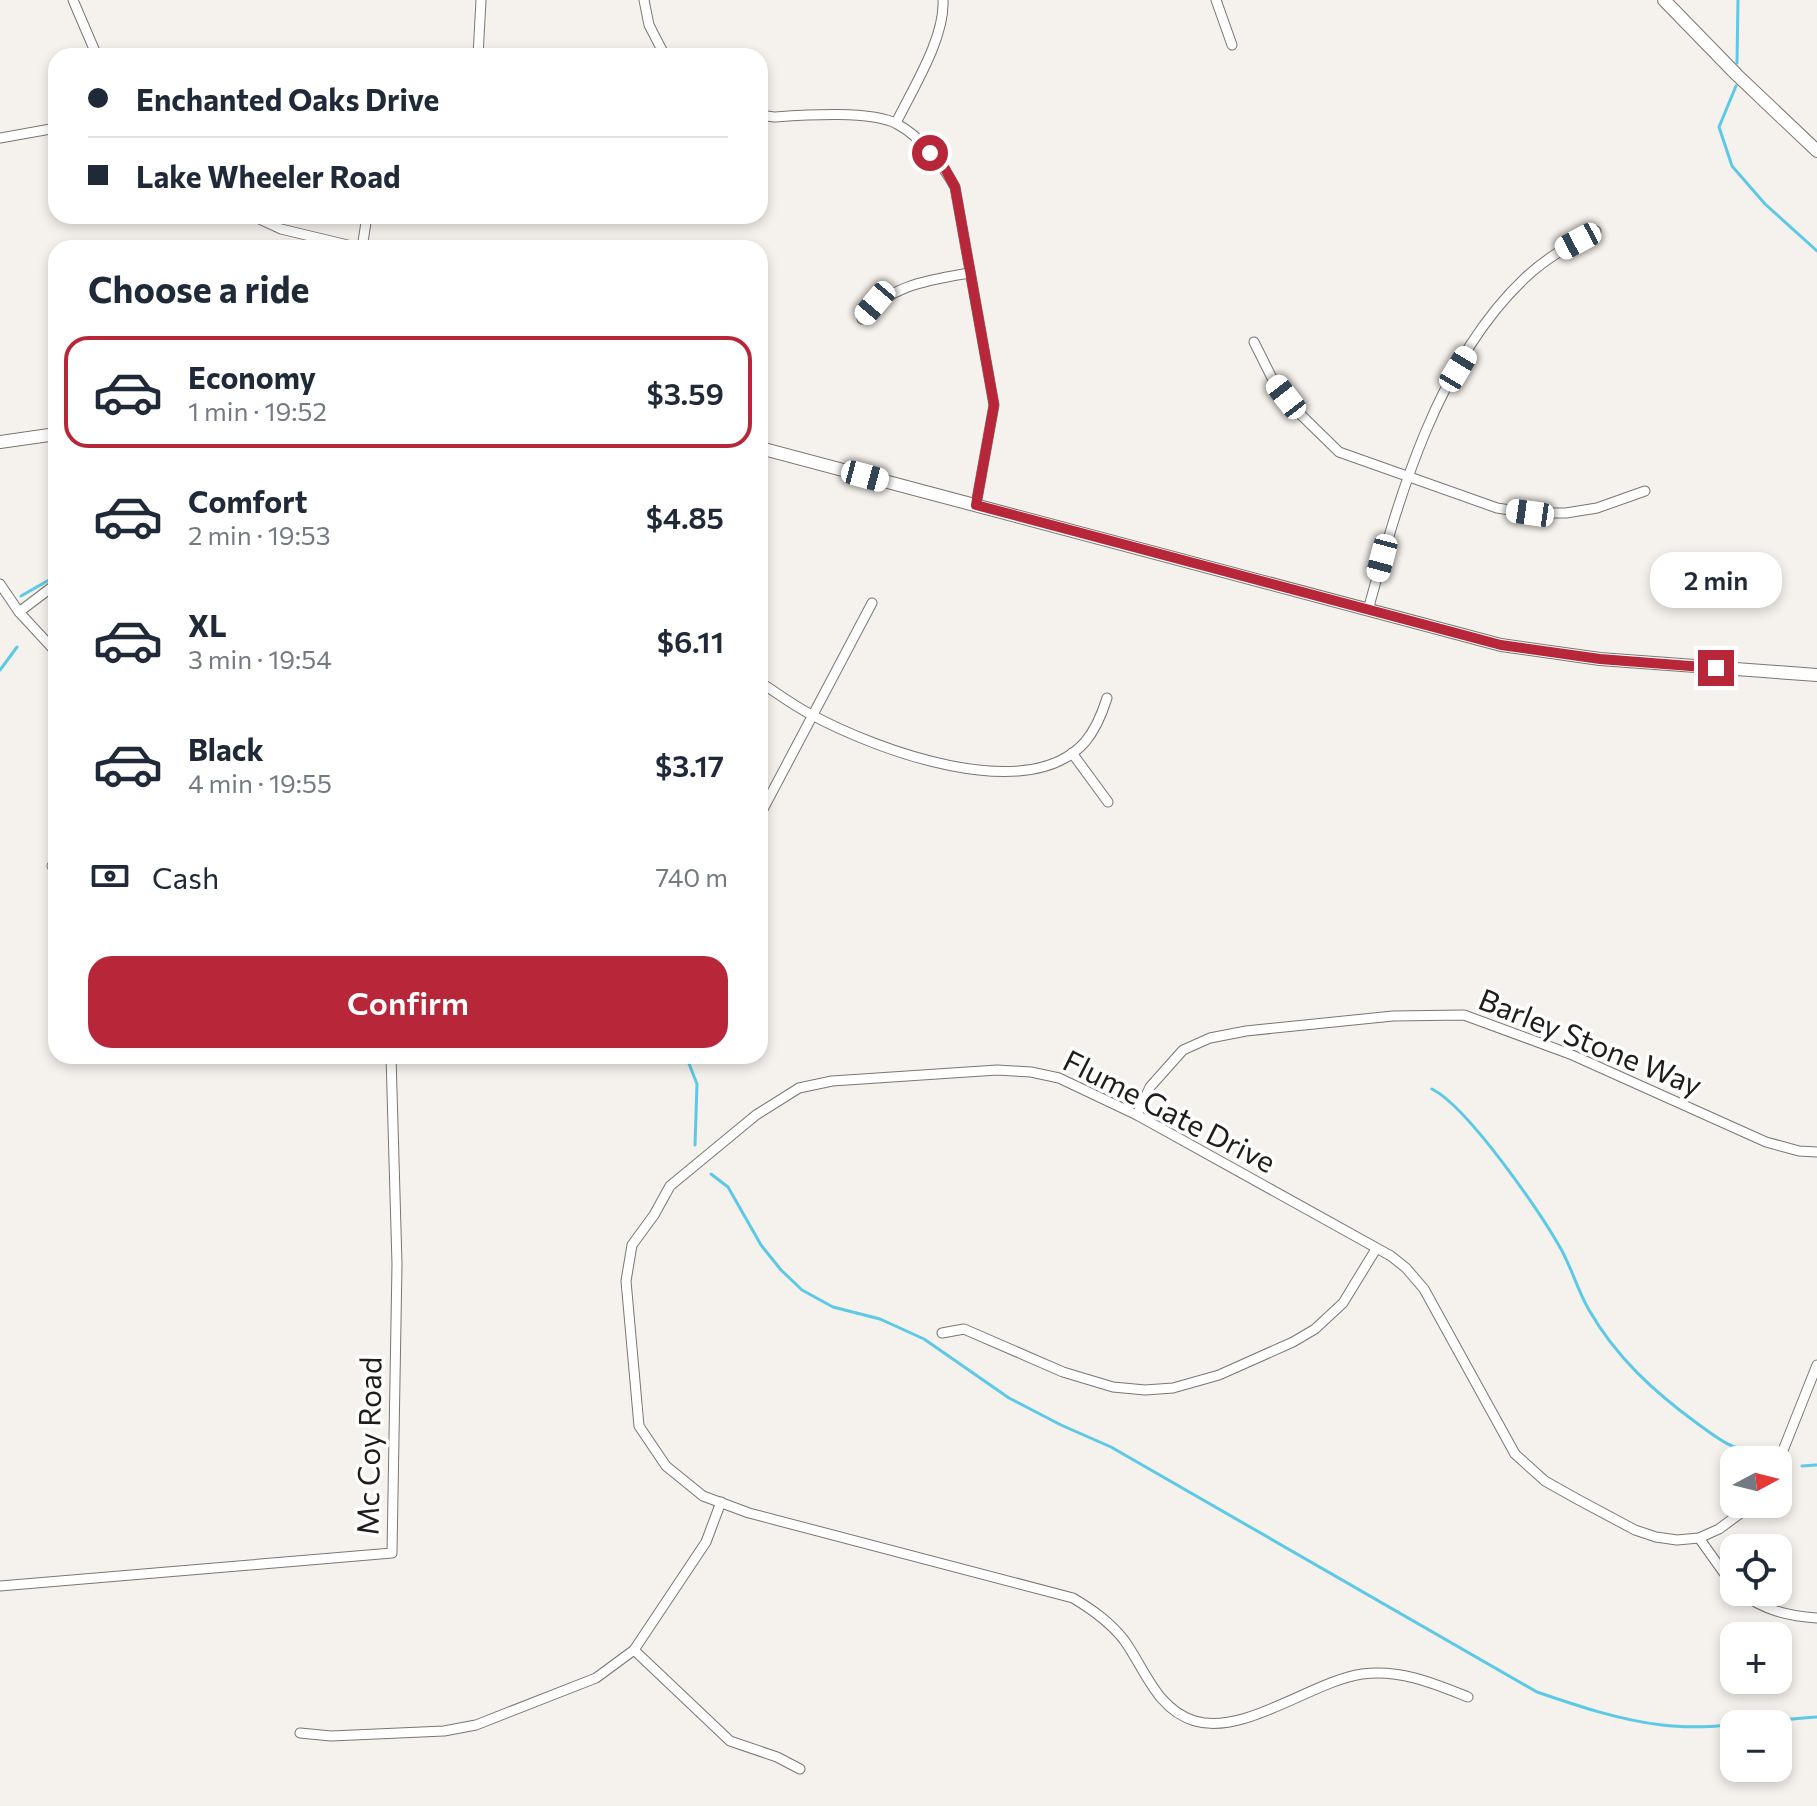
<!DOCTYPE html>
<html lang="en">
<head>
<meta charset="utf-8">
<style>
  :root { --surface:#fff; --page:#f6f6f7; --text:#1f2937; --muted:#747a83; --line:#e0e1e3; --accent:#b82739 }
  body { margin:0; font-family:Commissioner,sans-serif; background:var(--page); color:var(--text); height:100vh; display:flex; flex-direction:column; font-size:30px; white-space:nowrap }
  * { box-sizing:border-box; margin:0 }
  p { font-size:26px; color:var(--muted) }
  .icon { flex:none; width:44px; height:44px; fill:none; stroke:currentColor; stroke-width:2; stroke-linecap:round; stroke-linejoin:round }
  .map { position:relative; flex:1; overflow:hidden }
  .sheet { position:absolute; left:48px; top:240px; width:720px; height:824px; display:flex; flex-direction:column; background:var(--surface); border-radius:24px; box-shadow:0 4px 12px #0003 }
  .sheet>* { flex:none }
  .banner { position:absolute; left:48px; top:48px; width:720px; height:176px; border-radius:24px; box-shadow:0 4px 12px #0003; display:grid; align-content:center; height:176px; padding:0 40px; background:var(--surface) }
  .needle { width:52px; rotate:83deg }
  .fabs { position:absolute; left:1720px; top:1446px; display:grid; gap:16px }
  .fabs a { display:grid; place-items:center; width:72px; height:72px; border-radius:16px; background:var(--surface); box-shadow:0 4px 12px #0003; font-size:40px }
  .end { position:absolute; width:36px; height:36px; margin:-18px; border:10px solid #b82739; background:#fff; box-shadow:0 0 0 4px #fff }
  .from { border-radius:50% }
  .bubble { position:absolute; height:56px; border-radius:24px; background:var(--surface); box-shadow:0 4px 12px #0003; font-size:26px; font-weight:600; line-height:56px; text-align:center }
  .car { position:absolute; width:24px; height:48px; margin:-24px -12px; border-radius:10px; box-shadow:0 0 6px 2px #0007; background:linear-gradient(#fff 24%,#345 0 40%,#fff 0 76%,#345 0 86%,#fff 0) }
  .banner b { display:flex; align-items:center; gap:28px; height:76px; font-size:30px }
  .banner b+b { border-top:2px solid var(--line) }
  .banner i { width:20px; height:20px; background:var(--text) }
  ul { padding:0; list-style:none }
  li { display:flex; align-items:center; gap:24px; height:112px; margin:0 16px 12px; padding:0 24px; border:4px solid transparent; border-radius:24px }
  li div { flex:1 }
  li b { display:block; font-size:30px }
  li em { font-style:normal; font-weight:600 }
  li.current { border-color:var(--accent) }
  li>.icon { width:72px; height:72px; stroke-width:1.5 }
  h2 { padding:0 40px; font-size:36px; line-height:96px }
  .pay { display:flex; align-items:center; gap:20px; height:88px; padding:0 40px; font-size:30px }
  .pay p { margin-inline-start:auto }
  .button { display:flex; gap:16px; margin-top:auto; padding:16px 40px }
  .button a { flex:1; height:92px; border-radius:24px; background:var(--accent); color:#fff; font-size:32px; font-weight:600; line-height:92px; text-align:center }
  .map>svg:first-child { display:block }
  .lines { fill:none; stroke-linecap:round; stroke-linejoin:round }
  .stream { stroke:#5cc9e6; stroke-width:3 }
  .street-casing { stroke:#7a7772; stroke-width:11 }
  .secondary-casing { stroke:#7a7772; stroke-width:14 }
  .street { stroke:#fff; stroke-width:9 }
  .secondary { stroke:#fff; stroke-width:12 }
  .route { stroke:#b82739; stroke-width:10 }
  .labels { text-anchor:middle; stroke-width:7; stroke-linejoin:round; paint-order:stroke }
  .street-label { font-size:30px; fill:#1e1d1b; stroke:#fff }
</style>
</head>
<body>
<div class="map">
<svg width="1817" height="1806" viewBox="0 0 1817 1806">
  <rect width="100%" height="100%" fill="#f5f1ec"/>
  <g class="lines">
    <g class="stream">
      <polyline points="1737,63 1738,0"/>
      <polyline points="1736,86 1719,127 1732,166 1765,204 1817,251"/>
      <polyline points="21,596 56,576"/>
      <polyline points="0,670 17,647"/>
      <polyline points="686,1056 697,1084 695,1145"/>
      <path d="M 1432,1089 C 1468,1107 1540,1212 1561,1249 C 1572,1269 1578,1291 1589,1310 C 1616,1357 1654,1392 1698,1424 C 1718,1438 1736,1455 1762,1449"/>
      <path d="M 711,1174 L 728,1187 L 761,1245 L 781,1270 L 802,1290 L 833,1307 L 880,1319 L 924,1339 L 1009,1398 L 1061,1425 L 1111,1447 L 1537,1692 C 1578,1706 1619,1720 1662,1725 C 1710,1731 1768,1720 1817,1717"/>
      <polyline points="1802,1466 1817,1465"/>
    </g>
    <g class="street-casing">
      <g id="street">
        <polyline points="73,0 97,56"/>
        <polyline points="644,0 649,25 665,56"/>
        <polyline points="1216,0 1232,45"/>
        <polyline points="478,56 481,0"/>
        <path d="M 760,115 L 774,117 C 803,115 872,110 897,124 C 920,136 943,165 955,187 L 994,405 L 976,505"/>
        <path d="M 896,123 C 913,88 945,38 943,0"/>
        <polyline points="0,138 56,128"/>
        <polyline points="253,216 281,229 360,248"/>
        <polyline points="362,248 367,216"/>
        <path d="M 862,319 C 890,285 928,280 969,273"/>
        <polyline points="1254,342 1275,384 1296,410 1339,452 1497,508 1530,513 1566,513 1597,508 1645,491"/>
        <polyline points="0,584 19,612 56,652"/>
        <path d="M 1368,610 C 1399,497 1437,361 1525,278 C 1546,258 1571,244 1596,231"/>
        <polyline points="19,612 56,584"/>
        <path d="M 760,682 C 777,693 794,706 812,715 C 875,749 1027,807 1085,742 C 1096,729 1102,714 1107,698"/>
        <polyline points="1072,753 1108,802"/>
        <polyline points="760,815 872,603"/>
        <polyline points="52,866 56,862"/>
        <polyline points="1137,1115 1150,1087 1183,1050 1210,1038 1246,1031 1393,1016 1464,1015 1570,1054 1766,1142 1799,1151 1817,1152"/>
        <polyline points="942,1333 964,1329 1063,1372 1113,1387 1145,1390 1173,1388 1219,1375 1293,1342 1315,1329 1343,1303 1376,1249"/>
        <polyline points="1778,1463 1817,1365"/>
        <polyline points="1699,1538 1734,1587"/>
        <polyline points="0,1586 392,1553 397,1264 391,1056"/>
        <path d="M 1740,1592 C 1764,1610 1787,1616 1817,1618"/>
        <polyline points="634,1650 730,1741 777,1757 800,1769"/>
        <path d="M 1468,1697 C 1433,1683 1400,1669 1362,1674 C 1313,1681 1244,1736 1195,1721 C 1157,1710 1145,1669 1124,1640 C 1110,1622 1093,1610 1073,1598 L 749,1513 L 703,1496 L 666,1466 L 639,1426 L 626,1281 L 632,1245 L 654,1215 L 670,1186 L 756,1115 L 799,1088 L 832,1081 L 997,1070 L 1031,1072 L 1059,1078 L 1137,1115 L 1391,1256 L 1406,1268 L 1424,1289 L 1515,1454 L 1545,1481 L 1577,1499 L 1635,1530 L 1656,1537 L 1677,1540 L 1699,1538 L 1719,1529 L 1753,1504"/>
        <polyline points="300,1733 331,1736 444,1731 476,1725 596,1678 634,1650 706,1542 721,1502"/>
      </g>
    </g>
    <g class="secondary-casing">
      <g id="secondary">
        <polyline points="1664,0 1737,75 1817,151"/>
        <polyline points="0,442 56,434"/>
        <polyline points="760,448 1501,645 1600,659 1817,675"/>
      </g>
    </g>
    <use href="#street" class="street"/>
    <use href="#secondary" class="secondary"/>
  </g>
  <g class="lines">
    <polyline class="route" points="930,153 943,165 955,187 994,405 976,505 1501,645 1600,659 1716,668"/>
  </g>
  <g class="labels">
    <g class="street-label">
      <text transform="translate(1590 1043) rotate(22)" y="10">Barley Stone Way</text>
      <text transform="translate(1169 1112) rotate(27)" y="10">Flume Gate Drive</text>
      <text transform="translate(370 1446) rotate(-89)" y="10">Mc Coy Road</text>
    </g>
  </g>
</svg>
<div class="fabs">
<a><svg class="needle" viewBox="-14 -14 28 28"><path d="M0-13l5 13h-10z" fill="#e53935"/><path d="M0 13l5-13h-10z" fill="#747a83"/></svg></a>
<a><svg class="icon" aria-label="locate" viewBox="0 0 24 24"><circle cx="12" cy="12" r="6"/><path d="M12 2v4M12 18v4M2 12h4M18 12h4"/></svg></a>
<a>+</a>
<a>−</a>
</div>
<i class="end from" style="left:930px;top:153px"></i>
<i class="end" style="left:1716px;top:668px"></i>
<div class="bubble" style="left:1650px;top:552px;width:132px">2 min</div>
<i class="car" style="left:1578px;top:241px;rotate:242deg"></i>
<i class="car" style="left:875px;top:303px;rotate:220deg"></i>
<i class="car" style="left:1458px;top:369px;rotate:31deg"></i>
<i class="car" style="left:1286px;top:397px;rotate:322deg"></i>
<i class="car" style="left:865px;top:476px;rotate:105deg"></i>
<i class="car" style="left:1530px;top:513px;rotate:278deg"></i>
<i class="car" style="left:1382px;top:558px;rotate:195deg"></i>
<div class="banner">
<b><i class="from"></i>Enchanted Oaks Drive</b>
<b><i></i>Lake Wheeler Road</b>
</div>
<section class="sheet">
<h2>Choose a ride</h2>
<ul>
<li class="current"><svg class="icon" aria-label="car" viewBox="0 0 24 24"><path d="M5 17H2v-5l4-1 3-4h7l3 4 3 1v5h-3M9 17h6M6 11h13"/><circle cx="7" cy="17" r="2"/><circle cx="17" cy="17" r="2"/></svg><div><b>Economy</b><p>1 min · 19:52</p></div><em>$3.59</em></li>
<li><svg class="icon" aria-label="car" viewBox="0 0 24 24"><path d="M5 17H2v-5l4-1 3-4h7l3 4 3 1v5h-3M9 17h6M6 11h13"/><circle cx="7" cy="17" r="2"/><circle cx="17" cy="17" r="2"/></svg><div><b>Comfort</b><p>2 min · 19:53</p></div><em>$4.85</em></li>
<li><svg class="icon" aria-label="car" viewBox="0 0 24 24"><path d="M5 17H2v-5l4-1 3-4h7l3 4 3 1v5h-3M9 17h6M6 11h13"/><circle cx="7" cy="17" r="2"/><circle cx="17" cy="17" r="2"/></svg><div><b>XL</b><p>3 min · 19:54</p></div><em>$6.11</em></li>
<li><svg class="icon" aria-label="car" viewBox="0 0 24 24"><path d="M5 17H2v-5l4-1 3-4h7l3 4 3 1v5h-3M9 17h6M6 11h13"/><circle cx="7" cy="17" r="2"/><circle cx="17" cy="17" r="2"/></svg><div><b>Black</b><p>4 min · 19:55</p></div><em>$3.17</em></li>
</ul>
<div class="pay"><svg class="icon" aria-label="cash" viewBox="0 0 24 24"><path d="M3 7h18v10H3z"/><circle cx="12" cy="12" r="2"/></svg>Cash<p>740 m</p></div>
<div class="button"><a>Confirm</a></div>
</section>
</div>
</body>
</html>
